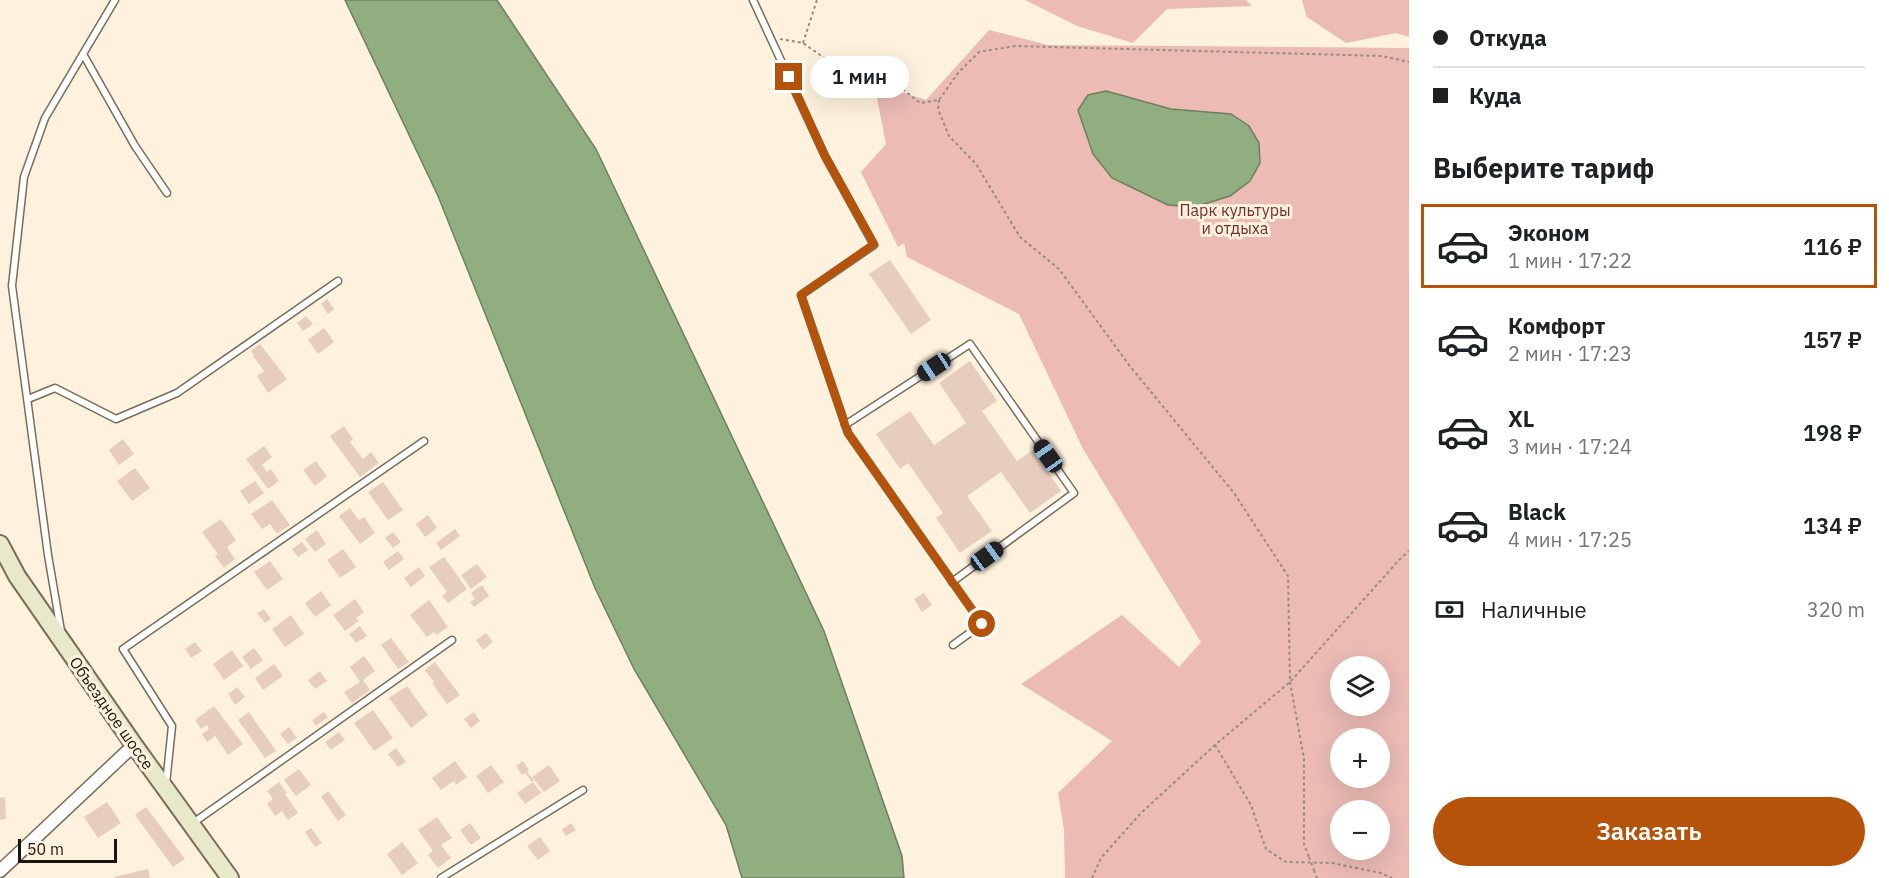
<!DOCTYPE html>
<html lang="ru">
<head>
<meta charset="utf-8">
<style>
  :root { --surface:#fff; --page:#f6f6f6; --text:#202124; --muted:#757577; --line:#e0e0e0; --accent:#b45309 }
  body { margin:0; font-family:"IBM Plex Sans",sans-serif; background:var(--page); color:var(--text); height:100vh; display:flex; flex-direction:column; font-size:22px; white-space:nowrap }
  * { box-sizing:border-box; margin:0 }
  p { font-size:20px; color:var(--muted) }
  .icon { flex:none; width:33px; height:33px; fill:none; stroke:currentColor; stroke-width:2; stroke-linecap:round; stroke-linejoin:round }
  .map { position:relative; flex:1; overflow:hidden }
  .side { display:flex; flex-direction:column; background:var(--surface); width:480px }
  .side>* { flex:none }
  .guide { display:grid; align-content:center; height:132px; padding:0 24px; background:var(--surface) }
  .fabs { position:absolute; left:1330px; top:656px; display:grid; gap:12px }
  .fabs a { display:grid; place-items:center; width:60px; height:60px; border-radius:50%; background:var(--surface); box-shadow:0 6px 24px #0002; font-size:30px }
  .scale { position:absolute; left:18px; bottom:15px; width:99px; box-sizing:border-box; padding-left:6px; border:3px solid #1b160d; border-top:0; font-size:16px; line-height:21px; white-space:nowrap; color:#1b160d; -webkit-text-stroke:4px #fef2de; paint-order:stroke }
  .end { position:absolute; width:27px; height:27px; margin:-14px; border:8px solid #b45309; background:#fff; box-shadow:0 0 0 3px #fff }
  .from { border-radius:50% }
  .bubble { position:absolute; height:42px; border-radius:21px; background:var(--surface); box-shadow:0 6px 24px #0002; font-size:20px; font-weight:600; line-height:42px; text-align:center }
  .car { position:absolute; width:18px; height:36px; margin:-18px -9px; border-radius:8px; box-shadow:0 0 4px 2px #0007; background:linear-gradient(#222 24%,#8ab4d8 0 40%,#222 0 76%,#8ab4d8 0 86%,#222 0) }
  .guide b { display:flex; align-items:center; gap:21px; height:57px; font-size:22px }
  .guide b+b { border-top:2px solid var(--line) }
  .guide i { width:15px; height:15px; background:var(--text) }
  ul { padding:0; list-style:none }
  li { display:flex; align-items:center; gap:18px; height:84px; margin:0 12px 9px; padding:0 12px; border:3px solid transparent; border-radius:0px }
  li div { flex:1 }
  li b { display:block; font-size:22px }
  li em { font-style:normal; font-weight:600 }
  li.on { border-color:var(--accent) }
  li>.icon { width:54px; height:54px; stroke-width:1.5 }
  h2 { padding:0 24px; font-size:27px; line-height:72px }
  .pay { display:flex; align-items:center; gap:15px; height:66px; padding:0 24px; font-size:22px }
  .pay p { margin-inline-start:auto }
  .cta { display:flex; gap:12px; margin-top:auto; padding:12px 24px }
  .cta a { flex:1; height:69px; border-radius:36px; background:var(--accent); color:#fff; font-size:24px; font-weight:600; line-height:69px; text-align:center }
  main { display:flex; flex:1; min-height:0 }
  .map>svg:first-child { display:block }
  .green { fill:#ebbbb4; fill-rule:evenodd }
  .water { fill:#90ae80; stroke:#6d805e; stroke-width:1.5 }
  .building { fill:#e7cdbd }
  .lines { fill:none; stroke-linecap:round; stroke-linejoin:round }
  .service-casing { stroke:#7a6d57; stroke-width:9 }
  .minor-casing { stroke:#7a6d57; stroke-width:15 }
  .secondary-casing { stroke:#7a6d57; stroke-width:20 }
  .path { stroke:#968d7e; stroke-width:2; stroke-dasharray:3 3; stroke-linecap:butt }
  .service { stroke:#fff; stroke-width:6 }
  .minor { stroke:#fff; stroke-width:12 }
  .secondary { stroke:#e8e8cb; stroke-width:16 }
  .path-bridge { stroke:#968d7e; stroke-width:2; stroke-dasharray:3 3; stroke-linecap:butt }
  .route { stroke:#b45309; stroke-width:8 }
  .labels { text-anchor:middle; stroke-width:6; stroke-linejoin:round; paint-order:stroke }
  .park-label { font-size:16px; fill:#752e27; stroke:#fef2de }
  .street-label { font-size:16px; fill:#1b160d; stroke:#fef2de }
</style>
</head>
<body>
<main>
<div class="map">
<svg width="1409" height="878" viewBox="0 0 1409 878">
  <rect width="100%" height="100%" fill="#fef2de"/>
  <g class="green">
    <polygon points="1025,0 1246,0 1252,6 1167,9 1133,43 1077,26"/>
    <polygon points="1302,0 1409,0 1409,37 1396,33 1346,43 1307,17"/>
    <path d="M 989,30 L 1048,45 L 1409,48 L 1409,878 L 1065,878 L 1064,830 L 1058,793 L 1112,741 L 1021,684 L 1122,615 L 1179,667 L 1201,642 L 1083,449 L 1019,314 L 907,257 L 904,243 L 898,247 L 861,172 L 886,144 L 874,83 L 926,100 ZM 1341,666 L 1380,666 L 1380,705 L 1341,705 ZM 1341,738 L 1380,738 L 1380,777 L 1341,777 ZM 1341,810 L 1380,810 L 1380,849 L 1341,849 Z"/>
  </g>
  <g class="water">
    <polygon points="345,0 497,0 596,149 824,631 902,856 904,878 742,878 726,825 634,669 595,588 438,196"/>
    <polygon points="1106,91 1171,109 1231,114 1249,126 1259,143 1260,163 1250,181 1230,196 1195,207 1168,205 1112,178 1093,154 1078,110 1088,95"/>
  </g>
  <g class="building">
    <polygon points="890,260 931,320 911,334 869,274"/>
    <polygon points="327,299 334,309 328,314 321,304"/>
    <polygon points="306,316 313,324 303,331 297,323"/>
    <polygon points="324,328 334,342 318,354 308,340"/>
    <polygon points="260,344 287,379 268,393 257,376 264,371 253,356 254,355 251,351"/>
    <polygon points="970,361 997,401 982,411 1017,461 1033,450 1061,491 1030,513 1001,472 967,496 992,531 960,553 936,518 943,513 908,463 900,469 876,434 910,411 934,445 966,423 939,383"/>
    <polygon points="344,426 353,439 350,442 363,459 371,452 379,463 360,477 330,436"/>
    <polygon points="123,439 134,454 119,465 109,450"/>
    <polygon points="264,446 272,457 262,465 267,472 271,469 279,481 268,489 246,459"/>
    <polygon points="316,461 327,476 315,486 303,470"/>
    <polygon points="135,468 150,488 132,501 117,481"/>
    <polygon points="255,481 264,493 249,504 240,491"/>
    <polygon points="383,482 403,510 388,520 368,492"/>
    <polygon points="272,500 290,525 277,534 270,524 262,529 251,514"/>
    <polygon points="350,508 359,520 364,517 375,533 360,544 339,516"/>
    <polygon points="428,515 437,528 425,537 416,524"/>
    <polygon points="221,519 236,540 227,547 235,559 224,568 215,556 218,554 202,532"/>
    <polygon points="455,529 460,536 441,550 436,543"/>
    <polygon points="317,530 326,544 315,552 305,539"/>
    <polygon points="393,532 401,542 393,548 385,538"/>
    <polygon points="302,542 308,550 298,557 292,549"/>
    <polygon points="343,549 356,567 340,578 327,560"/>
    <polygon points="398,551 404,559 389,570 383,562"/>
    <polygon points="444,557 467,589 448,603 442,596 447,592 429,567"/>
    <polygon points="270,561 283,579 267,590 254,572"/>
    <polygon points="477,564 487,577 471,589 461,575"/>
    <polygon points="419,567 425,576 411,587 404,578"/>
    <polygon points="482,585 489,596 474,607 470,602 475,599 471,593"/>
    <polygon points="321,591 331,605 315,617 305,603"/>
    <polygon points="924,593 932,605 922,612 914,599"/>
    <polygon points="355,599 364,612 356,618 359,621 345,631 333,615"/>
    <polygon points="429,600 448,627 436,635 434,632 427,637 410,615"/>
    <polygon points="264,609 271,619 265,623 257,613"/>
    <polygon points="291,615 304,634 285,647 272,629"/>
    <polygon points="360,626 367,636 356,643 349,634"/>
    <polygon points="486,633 493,642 483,650 476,640"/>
    <polygon points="391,638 409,662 398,669 381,645"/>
    <polygon points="195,642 202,651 191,658 185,649"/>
    <polygon points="254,648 263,660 251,669 242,657"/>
    <polygon points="232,650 243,666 224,680 213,664"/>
    <polygon points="364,656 375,671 363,680 370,690 352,703 344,692 360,682 350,667"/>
    <polygon points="435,662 460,695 447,704 432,683 434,682 425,670"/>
    <polygon points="274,664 283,676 263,690 255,678"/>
    <polygon points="320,671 327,681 315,689 308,680"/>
    <polygon points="407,686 428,715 411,728 389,698"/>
    <polygon points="237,687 245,697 235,705 228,694"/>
    <polygon points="214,706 243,744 228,755 215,736 207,742 202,734 209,729 207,725 201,729 195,720"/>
    <polygon points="373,710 393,738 374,751 354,723"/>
    <polygon points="249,712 276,751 265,758 238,720"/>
    <polygon points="324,712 328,717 316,726 312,720"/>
    <polygon points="474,712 480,721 471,728 464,719"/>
    <polygon points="289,727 297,738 288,744 280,734"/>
    <polygon points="339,732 345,740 331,750 325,742"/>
    <polygon points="396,748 406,762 398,767 388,754"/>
    <polygon points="455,761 467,777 456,785 454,781 441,790 432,778"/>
    <polygon points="523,761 529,770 527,771 534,781 532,782 525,773 522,775 516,766"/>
    <polygon points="491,765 504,782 488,793 476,776"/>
    <polygon points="549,765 560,781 544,792 532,777"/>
    <polygon points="299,769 311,785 296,796 284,780"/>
    <polygon points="279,782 287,793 285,794 298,813 288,820 282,811 275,816 267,804 273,799 267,791"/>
    <polygon points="533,782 541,793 525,804 517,793"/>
    <polygon points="328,791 346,815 338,821 321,797"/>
    <polygon points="5,797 6,819 0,820 0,798"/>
    <polygon points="107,802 121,823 98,838 84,817"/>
    <polygon points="146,807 185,859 173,867 135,815"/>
    <polygon points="437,817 452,838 441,845 451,858 438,868 428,855 433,851 418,830"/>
    <polygon points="470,823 481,838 471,845 460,830"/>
    <polygon points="571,823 576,830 566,836 562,830"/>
    <polygon points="311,828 322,843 315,847 305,832"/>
    <polygon points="540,837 550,851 538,860 527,846"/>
    <polygon points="402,842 418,863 402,875 387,854"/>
    <polygon points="148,869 150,878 114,878 114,877"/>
  </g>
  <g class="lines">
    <g class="service-casing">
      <g id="service">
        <polyline points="753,0 825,156 874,245 801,295 848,433 982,624 953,645"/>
        <polyline points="83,54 135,146 167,193"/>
        <polyline points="28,399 55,388 116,419 177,393 338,281"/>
        <polyline points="845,425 970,344 1074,493 952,582"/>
        <polyline points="61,631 48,555 12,286 24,177 45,118 115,0"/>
        <polyline points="166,784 172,726 123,649 424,441"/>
        <polyline points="193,823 452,640"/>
        <polyline points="441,878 583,790"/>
      </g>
    </g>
    <g class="minor-casing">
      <polyline id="minor" points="0,871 134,745"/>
    </g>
    <g class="secondary-casing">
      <polyline id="secondary" points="0,544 17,576 134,745 230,878"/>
    </g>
    <g class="path">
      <polyline points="780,39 803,43 833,64 874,66 920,103 939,100 958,73 979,52 1015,46 1382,56 1409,62"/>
      <polyline points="803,43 817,0"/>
      <polyline points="939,100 938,109 949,136 976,164 1020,237 1059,269 1129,365 1234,493 1288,576 1290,682 1304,759 1304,844 1309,857"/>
      <polyline points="1215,745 1251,805 1266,849 1286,862 1332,863 1381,873 1392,878"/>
      <polyline points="1314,870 1317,878"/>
      <polyline points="1092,878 1101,858 1141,813 1215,745 1290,682 1400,559 1409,551"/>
    </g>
    <use href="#service" class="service"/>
    <use href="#minor" class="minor"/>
    <use href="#secondary" class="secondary"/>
    <polyline class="path-bridge" points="1309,857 1314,870"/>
  </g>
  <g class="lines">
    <polyline class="route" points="789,77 825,156 874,244 801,295 848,433 982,624"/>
  </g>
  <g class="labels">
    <g class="park-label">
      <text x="1235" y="216">Парк культуры<tspan x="1235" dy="18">и отдыха</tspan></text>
    </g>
    <g class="street-label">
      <text transform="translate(112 713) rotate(55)" y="6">Объездное шоссе</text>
    </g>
  </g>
</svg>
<div class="fabs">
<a><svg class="icon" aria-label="layers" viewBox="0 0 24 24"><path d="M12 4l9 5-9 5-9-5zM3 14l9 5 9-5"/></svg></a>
<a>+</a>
<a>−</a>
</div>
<div class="scale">50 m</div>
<i class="end from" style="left:982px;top:624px"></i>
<i class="end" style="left:789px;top:77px"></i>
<div class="bubble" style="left:810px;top:56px;width:99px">1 мин</div>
<i class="car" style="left:934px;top:367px;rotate:237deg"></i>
<i class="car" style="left:1048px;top:456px;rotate:325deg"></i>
<i class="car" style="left:987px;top:556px;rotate:54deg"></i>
</div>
<section class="side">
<div class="guide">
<b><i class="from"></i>Откуда</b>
<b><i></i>Куда</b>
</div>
<h2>Выберите тариф</h2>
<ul>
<li class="on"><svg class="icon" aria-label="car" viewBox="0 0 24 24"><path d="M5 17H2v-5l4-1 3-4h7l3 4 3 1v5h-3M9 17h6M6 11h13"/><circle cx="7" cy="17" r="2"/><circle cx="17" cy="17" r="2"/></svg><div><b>Эконом</b><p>1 мин · 17:22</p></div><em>116 ₽</em></li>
<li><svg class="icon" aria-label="car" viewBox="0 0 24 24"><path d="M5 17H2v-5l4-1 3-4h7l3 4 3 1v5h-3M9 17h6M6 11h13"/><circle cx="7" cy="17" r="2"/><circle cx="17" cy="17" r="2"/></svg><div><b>Комфорт</b><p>2 мин · 17:23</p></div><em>157 ₽</em></li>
<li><svg class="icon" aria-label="car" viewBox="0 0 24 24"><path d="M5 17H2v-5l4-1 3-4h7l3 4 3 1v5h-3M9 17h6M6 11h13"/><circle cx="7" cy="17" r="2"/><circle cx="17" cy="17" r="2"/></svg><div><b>XL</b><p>3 мин · 17:24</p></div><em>198 ₽</em></li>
<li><svg class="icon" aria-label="car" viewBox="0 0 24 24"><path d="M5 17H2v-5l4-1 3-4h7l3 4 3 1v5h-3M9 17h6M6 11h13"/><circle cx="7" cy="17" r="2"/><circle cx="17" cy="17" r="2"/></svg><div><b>Black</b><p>4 мин · 17:25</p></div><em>134 ₽</em></li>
</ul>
<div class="pay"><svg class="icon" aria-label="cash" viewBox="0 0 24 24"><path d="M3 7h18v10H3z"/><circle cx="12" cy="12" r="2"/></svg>Наличные<p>320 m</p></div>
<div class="cta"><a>Заказать</a></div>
</section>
</main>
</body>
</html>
